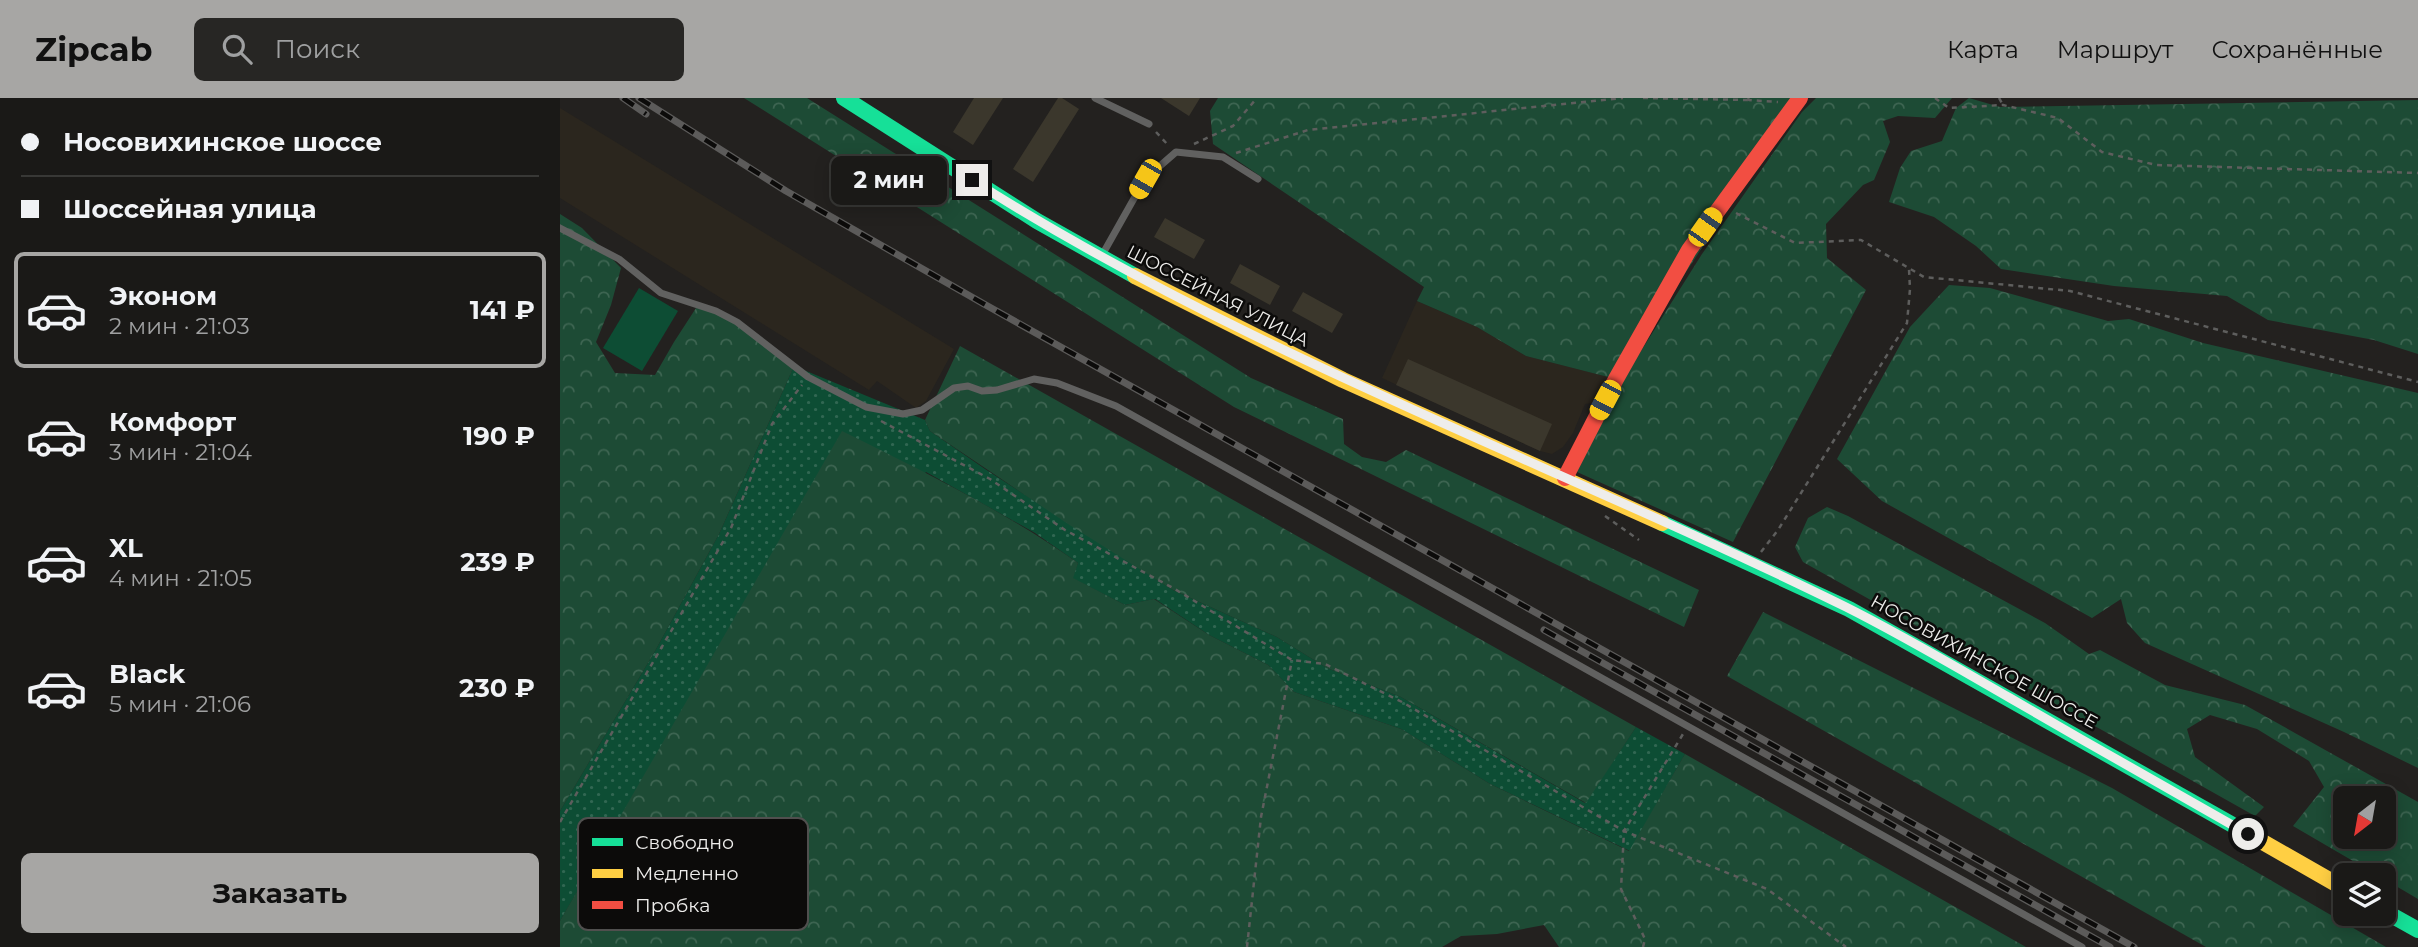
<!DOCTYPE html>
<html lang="ru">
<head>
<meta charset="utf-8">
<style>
  :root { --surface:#1a1917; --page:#272624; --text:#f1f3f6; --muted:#9fa0a1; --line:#383836; --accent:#a7a6a4 }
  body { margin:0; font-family:Montserrat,sans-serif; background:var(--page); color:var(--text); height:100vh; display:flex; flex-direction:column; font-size:26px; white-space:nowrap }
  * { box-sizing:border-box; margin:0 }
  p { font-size:23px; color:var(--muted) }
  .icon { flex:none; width:38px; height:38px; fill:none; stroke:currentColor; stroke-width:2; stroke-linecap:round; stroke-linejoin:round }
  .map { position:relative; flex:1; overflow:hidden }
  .details { display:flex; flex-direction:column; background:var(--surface); width:560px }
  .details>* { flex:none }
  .top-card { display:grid; align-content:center; height:154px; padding:0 21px; background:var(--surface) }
  .needle { width:46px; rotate:211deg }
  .fabs { position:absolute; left:1773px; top:688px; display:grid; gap:14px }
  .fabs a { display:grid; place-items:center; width:63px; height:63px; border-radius:10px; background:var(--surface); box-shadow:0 4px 18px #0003,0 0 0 2px var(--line); font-size:35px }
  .end { position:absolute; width:32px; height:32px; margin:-16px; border:9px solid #eeedeb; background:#111; box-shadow:0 0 0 4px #111 }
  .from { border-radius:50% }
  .bubble { position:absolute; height:49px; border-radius:10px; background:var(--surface); box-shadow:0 4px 18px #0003,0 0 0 2px var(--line); font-size:23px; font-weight:700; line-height:49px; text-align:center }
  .car { position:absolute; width:21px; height:42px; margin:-21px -10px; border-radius:9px; box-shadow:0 0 5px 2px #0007; background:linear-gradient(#f5c518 24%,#345 0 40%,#f5c518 0 76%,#345 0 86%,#f5c518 0) }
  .top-card b { display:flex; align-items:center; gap:24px; height:66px; font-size:26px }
  .top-card b+b { border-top:2px solid var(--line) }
  .top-card i { width:18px; height:18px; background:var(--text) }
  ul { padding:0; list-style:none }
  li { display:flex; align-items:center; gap:21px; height:116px; margin:0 14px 10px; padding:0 7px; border:4px solid transparent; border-radius:10px }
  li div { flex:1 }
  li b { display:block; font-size:26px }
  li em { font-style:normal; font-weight:700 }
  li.selected { border-color:var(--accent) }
  li>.icon { width:63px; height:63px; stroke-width:1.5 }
  .primary-button { display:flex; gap:14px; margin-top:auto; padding:14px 21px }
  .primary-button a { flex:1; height:80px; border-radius:10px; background:var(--accent); color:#111; font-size:28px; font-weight:700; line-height:80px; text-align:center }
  header { display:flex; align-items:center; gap:42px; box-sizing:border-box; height:98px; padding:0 35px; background:var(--accent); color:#111 }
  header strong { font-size:33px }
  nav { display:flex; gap:38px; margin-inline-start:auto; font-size:24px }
  .search { width:490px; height:63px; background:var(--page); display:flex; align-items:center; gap:18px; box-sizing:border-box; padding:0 24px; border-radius:10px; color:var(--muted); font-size:26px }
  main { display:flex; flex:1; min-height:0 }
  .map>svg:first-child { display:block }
  .built { fill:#2b261e }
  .grass { fill:url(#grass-dots) }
  .forest { fill:url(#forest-crowns); fill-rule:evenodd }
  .pitch { fill:#0d4d34 }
  .building { fill:#3b372c }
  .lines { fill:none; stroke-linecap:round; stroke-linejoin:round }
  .path { stroke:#5e5e5d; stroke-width:2.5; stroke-dasharray:5 5; stroke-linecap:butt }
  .lane { stroke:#616160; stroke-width:7 }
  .fast { stroke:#16e098; stroke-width:16 }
  .slow { stroke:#ffcf43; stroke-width:16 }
  .jam { stroke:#f24e42; stroke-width:16 }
  .rail-casing { stroke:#5c5b5a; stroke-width:7 }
  .rail { stroke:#0c0b0a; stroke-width:4.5; stroke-dasharray:13; stroke-linecap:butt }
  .route { stroke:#eeedeb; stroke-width:9 }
  .labels { text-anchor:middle; stroke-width:5; stroke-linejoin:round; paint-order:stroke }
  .street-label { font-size:18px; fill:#eeedeb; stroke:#0c0b0a }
  .key { fill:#0c0b0a; stroke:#504f4e; stroke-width:2 }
  .key-label { font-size:19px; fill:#eeedeb }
</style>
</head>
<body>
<header>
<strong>Zipcab</strong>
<div class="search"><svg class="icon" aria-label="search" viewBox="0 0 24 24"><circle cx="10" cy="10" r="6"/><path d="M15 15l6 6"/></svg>Поиск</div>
<nav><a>Карта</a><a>Маршрут</a><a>Сохранённые</a></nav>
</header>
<main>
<section class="details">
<div class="top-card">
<b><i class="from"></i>Носовихинское шоссе</b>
<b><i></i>Шоссейная улица</b>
</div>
<ul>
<li class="selected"><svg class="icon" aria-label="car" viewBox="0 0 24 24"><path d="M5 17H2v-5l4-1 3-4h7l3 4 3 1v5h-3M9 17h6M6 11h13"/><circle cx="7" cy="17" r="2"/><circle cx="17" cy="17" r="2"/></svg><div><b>Эконом</b><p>2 мин · 21:03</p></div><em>141 ₽</em></li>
<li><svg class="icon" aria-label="car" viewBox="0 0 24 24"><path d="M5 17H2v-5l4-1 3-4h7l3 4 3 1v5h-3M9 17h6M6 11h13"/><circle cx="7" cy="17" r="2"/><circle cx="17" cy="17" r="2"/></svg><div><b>Комфорт</b><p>3 мин · 21:04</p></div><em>190 ₽</em></li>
<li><svg class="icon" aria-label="car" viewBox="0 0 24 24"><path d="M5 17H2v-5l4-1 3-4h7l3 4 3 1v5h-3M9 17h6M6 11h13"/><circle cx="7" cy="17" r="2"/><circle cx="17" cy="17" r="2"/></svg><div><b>XL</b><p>4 мин · 21:05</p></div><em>239 ₽</em></li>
<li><svg class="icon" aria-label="car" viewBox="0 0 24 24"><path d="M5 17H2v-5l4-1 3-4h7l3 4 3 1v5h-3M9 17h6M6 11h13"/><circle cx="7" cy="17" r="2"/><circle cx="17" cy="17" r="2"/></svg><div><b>Black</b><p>5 мин · 21:06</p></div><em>230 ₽</em></li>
</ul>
<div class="primary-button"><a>Заказать</a></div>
</section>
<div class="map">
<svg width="1858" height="849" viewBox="0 0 1858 849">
  <defs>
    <pattern id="grass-dots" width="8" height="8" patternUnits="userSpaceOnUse" patternTransform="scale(1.75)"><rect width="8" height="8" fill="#0d4d34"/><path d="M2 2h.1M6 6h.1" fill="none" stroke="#316752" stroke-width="1.8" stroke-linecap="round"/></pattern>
    <pattern id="forest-crowns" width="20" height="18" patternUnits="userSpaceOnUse" patternTransform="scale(1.75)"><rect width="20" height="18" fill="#1d4b35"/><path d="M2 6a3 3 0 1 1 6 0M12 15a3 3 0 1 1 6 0" fill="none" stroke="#3e6552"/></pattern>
  </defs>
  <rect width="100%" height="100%" fill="#23211f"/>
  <g class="built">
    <polygon points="0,10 394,251 366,303 356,310 317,283 309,292 0,100"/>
    <polygon points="857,203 917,229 966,258 1049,279 1033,305 1025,306 1013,335 1003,349 992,356 980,353 822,280"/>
  </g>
  <polygon class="grass" points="234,268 365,322 370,333 425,371 613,492 717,539 767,570 841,599 1025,705 1076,629 1125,656 1070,753 930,686 841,631 734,594 708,567 649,537 595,501 565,507 512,480 518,465 475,435 366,374 31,770 0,823 0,713 95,553 159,436"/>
  <g class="forest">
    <polygon points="184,0 247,0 691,280 783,321 784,346 802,359 826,364 846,352 1139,492 1124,529 674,309"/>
    <polygon points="658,0 1240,0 1056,281 966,258 917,229 857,203 864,189 653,46 650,13"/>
    <polygon points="1256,0 1392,0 1375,20 1338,18 1323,23 1330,44 1314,82 1303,87 1266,126 1267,160 1306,192 1173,444 1017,374 1059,288 1142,156 1242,14"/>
    <polygon points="1409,0 1440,9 1858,2 1858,256 1814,242 1708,222 1667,198 1554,188 1441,171 1416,148 1374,119 1329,104 1340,70 1351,53 1382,43 1396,10"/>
    <polygon points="0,116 22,130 61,170 51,207 36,244 55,275 95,277 114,244 138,207 188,231 234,268 159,436 95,553 0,713"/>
    <polygon points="1389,187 1430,190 1548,223 1569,221 1643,245 1858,295 1858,670 1784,634 1585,545 1567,525 1561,501 1532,520 1322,403 1277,361 1350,229"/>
    <polygon points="400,248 1076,629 1026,705 841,599 767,570 717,539 613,492 508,426 370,333 365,322"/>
    <path d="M 282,333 C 363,373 444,413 518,465 L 513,480 L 565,507 L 594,501 L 649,537 L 708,567 L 734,594 L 841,631 L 930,686 L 1069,753 L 1125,656 L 1466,849 L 999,849 L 984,827 L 937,836 L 901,838 L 882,849 L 0,849 L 0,823 Z"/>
    <path d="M 1267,409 L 1288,418 L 1485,525 L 1529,556 L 1540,552 L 1605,587 L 1685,607 L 1858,704 L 1858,801 L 1824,781 L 1824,777 L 1817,777 L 1733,728 L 1764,689 L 1749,663 L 1697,631 L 1650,617 L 1627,631 L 1635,659 L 1704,709 L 1695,718 L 1243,464 L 1235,449 L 1248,420 ZM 1785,700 L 1824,700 L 1824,738 L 1785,738 Z"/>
    <polygon points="1203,514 1552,690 1826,849 1646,849 1167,578"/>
  </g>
  <polygon class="pitch" points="79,190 118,213 82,273 43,250"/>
  <g class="building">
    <polygon points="414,0 443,0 413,47 393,34"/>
    <polygon points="498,0 502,0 519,11 473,84 453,71"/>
    <polygon points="601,0 640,0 629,18"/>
    <polygon points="605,120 645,142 634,161 594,139"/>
    <polygon points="680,166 720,188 710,207 670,185"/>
    <polygon points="743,194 783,216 772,235 732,213"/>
    <polygon points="848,261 992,326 980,353 836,287"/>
  </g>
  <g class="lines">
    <g class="path">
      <polyline points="1083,0 1189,2"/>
      <polyline points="1188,0 1189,2 1218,4"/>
      <polyline points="1375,0 1389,10 1443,7 1498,20 1542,54 1596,67 1858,75"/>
      <polyline points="1439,0 1443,7"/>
      <polyline points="596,34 608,47"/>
      <polyline points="634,46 673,28 697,0"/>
      <polyline points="676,55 748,32 1063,0"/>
      <polyline points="1176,115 1235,145 1301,142 1364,179 1510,193 1858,284"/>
      <polyline points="321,323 430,381 505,432 613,490 732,562 765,566 842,604 1064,733 1207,791 1286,849"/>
      <polyline points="1045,418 1079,442"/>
      <polyline points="1201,454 1218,432 1347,225 1350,191 1349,171"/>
      <polyline points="0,724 171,430 212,326 242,287"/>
      <polyline points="687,849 701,719 732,562"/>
      <polyline points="1083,849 1085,841 1061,791 1064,733 1123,636"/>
    </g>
    <g class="lane">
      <polyline points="535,0 589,26"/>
      <polyline points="0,130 59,161 101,195 156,213 177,224 248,279 306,309 343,316 362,312 394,290 408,288 422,293 437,292 474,281 497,285 556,308 1522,849"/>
      <polyline points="541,159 585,81 616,54 663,59 698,81"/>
    </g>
    <g class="fast">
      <polyline points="284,0 477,123 575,178"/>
      <polyline points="1102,425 1289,511 1687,735"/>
      <polyline points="1824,813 1858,832"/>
    </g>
    <g class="slow">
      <polyline points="575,178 783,282 1102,425"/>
      <polyline points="1687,735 1785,791"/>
    </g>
    <polyline class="jam" points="1005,380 1056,281 1129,152 1240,0"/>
    <g class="rail-casing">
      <g id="rail">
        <polyline points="63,0 86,16"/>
        <polyline points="79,0 226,93 424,206 1574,849"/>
        <polyline points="984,532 1550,849"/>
      </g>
    </g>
    <use href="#rail" class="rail"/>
  </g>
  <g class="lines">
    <path class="route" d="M 412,82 C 689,258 994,365 1286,509 C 1342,537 1396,569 1450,600 C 1529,646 1609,691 1688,736"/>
  </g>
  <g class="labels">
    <g class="street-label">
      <text transform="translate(658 198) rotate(27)" y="6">ШОССЕЙНАЯ УЛИЦА</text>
      <text transform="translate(1424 564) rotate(29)" y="6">НОСОВИХИНСКОЕ ШОССЕ</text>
    </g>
  </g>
  <rect x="18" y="720" width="230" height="112" rx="10" class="key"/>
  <rect x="32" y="740" width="31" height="8" fill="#16e098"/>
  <rect x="32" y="771" width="31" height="9" fill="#ffcf43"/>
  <rect x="32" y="803" width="31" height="8" fill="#f24e42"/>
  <g class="key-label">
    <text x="75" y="751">Свободно</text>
    <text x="75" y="782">Медленно</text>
    <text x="75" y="814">Пробка</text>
  </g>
</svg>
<div class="fabs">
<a><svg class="needle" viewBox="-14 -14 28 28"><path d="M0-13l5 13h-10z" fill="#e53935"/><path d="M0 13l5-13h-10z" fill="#9fa0a1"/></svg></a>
<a><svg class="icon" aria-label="layers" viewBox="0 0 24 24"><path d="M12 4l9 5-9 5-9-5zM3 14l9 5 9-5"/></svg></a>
</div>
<i class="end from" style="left:1688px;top:736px"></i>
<i class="end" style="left:412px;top:82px"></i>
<div class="bubble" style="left:271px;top:58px;width:116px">2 мин</div>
<i class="car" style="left:585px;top:81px;rotate:210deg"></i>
<i class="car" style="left:1145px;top:129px;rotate:35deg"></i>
<i class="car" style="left:1045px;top:302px;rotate:208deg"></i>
</div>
</main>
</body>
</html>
